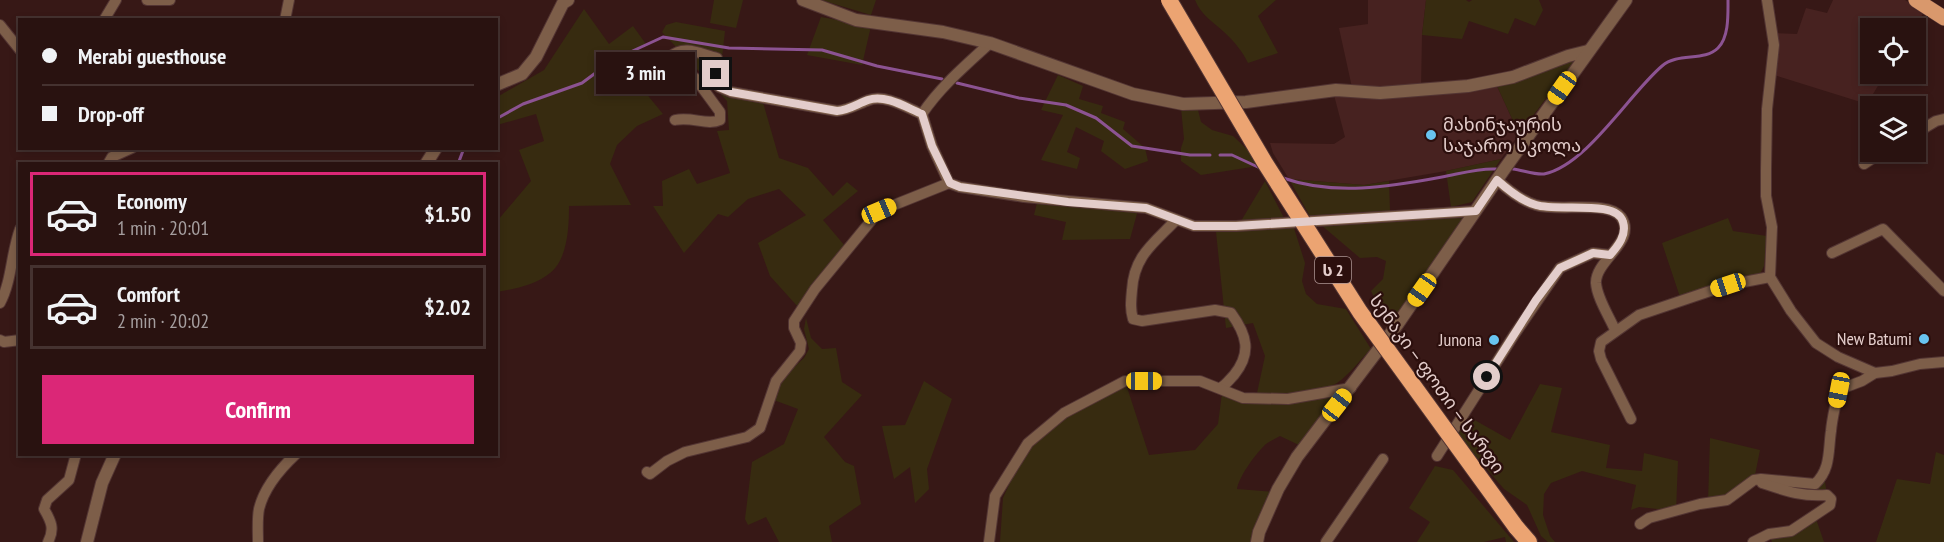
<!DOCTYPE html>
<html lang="en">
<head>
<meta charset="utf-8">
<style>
  :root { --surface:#291210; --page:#35201e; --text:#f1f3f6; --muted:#a59e9f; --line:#453230; --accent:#db2777 }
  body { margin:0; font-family:"PT Sans Narrow","Noto Sans Georgian",sans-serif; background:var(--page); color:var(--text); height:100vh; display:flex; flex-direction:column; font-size:22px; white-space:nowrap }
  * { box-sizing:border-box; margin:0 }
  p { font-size:20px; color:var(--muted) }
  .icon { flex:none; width:33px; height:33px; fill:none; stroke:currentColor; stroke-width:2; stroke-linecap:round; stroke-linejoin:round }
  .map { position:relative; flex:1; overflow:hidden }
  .details { position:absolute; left:18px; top:162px; width:480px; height:294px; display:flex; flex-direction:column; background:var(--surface); border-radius:0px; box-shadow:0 3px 9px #0003,0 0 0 2px var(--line) }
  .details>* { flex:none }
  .guide { position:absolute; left:18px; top:18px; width:480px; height:132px; border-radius:0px; box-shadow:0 3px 9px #0003,0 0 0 2px var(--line); display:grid; align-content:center; height:132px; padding:0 24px; background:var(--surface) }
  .tools { position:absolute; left:1860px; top:18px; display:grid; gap:12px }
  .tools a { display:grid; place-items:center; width:66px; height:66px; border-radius:0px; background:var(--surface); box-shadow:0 3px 9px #0003,0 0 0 2px var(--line); font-size:30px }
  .end { position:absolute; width:27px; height:27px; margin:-14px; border:8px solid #e3cdcb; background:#111; box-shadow:0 0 0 3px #111 }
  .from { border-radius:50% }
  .bubble { position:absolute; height:42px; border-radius:0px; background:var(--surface); box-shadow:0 3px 9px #0003,0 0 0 2px var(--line); font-size:20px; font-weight:800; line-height:42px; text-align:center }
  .car { position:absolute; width:18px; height:36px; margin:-18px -9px; border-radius:8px; box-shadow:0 0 4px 2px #0007; background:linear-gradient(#f5c518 24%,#345 0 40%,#f5c518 0 76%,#345 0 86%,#f5c518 0) }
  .guide b { display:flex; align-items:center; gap:21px; height:57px; font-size:22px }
  .guide b+b { border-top:2px solid var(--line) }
  .guide i { width:15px; height:15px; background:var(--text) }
  ul { padding:10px 0 0; list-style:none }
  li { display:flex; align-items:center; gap:18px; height:84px; margin:0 12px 9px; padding:0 12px; border:3px solid var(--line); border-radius:0px }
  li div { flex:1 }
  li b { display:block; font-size:22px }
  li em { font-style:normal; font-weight:800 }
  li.current { border-color:var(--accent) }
  li>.icon { width:54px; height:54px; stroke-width:1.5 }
  .cta { display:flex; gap:12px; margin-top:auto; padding:12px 24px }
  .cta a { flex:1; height:69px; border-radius:0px; background:var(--accent); color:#fff; font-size:24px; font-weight:800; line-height:69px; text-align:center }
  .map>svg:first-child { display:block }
  .built { fill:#472220 }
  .green { fill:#372b10 }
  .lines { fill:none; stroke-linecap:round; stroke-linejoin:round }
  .stream { stroke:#8c5392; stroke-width:3 }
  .minor-casing { stroke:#533533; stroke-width:12 }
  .tertiary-casing { stroke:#533533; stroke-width:14 }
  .primary-casing { stroke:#533533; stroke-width:16 }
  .trunk-casing { stroke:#533533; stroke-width:18 }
  .minor { stroke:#7d5e49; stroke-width:10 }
  .tertiary { stroke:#7d5e49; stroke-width:12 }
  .primary { stroke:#d9986c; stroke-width:15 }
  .trunk { stroke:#eca472; stroke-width:16 }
  .trunk-bridge-casing { stroke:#533533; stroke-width:18; stroke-linecap:butt }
  .trunk-bridge { stroke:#eca472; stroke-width:16 }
  .route { stroke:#e3cdcb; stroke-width:8 }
  .poi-dot { fill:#68c4f0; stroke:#2c0f0d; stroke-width:2 }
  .labels { text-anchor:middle; stroke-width:4.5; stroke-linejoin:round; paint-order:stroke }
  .shield { fill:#2c0f0d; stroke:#ac9492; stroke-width:1.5 }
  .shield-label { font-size:16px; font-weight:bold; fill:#e3cdcb }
  .poi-label { font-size:18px; fill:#e3cdcb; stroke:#2c0f0d; text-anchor:end }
  .street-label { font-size:18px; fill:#e3cdcb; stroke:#2c0f0d }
</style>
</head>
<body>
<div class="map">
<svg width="1944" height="542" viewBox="0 0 1944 542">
  <rect width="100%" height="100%" fill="#371816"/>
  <g class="built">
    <polygon points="1368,0 1426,0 1422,35 1421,90 1353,92 1339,28 1368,24"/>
    <polygon points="1833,0 1905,0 1924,12 1914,28 1870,28 1870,74 1885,74 1867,104 1774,75 1774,33 1797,34 1806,8 1827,13"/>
    <polygon points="1497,86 1519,134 1501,159 1446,171 1364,185 1289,179 1273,153 1270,143 1334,144 1345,137 1334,95"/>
  </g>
  <g class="green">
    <polygon points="714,0 743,0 736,28 710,23"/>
    <polygon points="821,0 876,0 871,15"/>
    <path d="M 1195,0 L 1276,0 L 1258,16 L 1278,53 L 1248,63 C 1242,51 1234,41 1224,32 C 1212,21 1201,15 1195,0 Z"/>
    <polygon points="1426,0 1466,0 1469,2 1472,0 1539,0 1543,10 1535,26 1515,18 1508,34 1469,21 1462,39 1422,35"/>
    <path d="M 584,9 L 609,44 L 633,26 L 646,44 L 622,64 L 663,114 L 637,126 L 617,145 L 610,164 L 631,205 L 569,206 C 569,226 568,259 550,273 C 536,285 514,289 497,292 L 497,219 L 498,220 L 531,181 L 519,150 L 544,141 L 536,114 L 497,125 L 497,97 L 544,70 Z"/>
    <polygon points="821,17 871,26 862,65 807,55"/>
    <polygon points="676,22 725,31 719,84 762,99 779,158 808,168 833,196 847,182 858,191 823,220 845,246 798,307 770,276 758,243 806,215 779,189 748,199 728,217 718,214 684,253 653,206 663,206 662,181 689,169 697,184 730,173 717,131 729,130 727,101 662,32 666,25"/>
    <polygon points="1575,60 1519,134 1497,86"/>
    <polygon points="1058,75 1083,86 1079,99 1103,106 1101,113 1125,122 1123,129 1145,148 1148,161 1125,169 1101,151 1104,141 1076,127 1067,152 1080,158 1077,169 1041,160 1063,115 1041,110"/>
    <polygon points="1181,108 1198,110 1201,122 1212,130 1233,136 1253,155 1258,166 1201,175 1181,161 1181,148 1184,139"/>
    <polygon points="1501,159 1472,202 1451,207 1446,171"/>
    <polygon points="1289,179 1364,185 1389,181 1390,211 1311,218"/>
    <polygon points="1265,181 1284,218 1241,221"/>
    <polygon points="1037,203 1138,210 1130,239 1062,240 1066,222 1034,215"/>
    <polygon points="1468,216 1389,327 1371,291 1383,279 1386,261 1377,257 1360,258 1320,224"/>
    <polygon points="1728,218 1733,231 1767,236 1764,266 1760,274 1680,297 1662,243"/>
    <path d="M 1293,225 L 1305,263 L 1302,281 L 1306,294 L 1317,304 L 1346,309 L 1371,349 C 1360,360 1349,375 1337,383 C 1318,396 1279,394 1257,393 L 1265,356 L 1253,323 L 1226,328 L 1216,232 Z"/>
    <polygon points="806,318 811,338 822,349 836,348 842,382 862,395 824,437 845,462 854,466 861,504 829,526 832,542 779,542 766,517 748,525 745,519 752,462 784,444 798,409 771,399 778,382 804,358 809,349 804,329"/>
    <polygon points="924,381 952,399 927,469 929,489 915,503 910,467 894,479 882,426 905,425"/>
    <path d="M 1126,384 L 1149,455 L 1195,450 L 1218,424 L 1222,393 L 1245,403 L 1342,392 L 1301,446 L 1280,436 C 1275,439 1267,442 1263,447 C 1254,456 1239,477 1237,489 L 1274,492 L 1255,542 L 1000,542 L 1003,498 L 1028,443 L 1065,416 Z"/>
    <polygon points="1540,384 1562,388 1551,432 1610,445 1606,468 1642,471 1644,453 1678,461 1676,511 1639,507 1631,510 1636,485 1582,471 1551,483 1544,494 1543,515 1550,536 1555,542 1548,542 1541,536 1527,505 1504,489 1465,444 1451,435 1464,414 1510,440"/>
    <polygon points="1710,438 1760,450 1754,480 1807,483 1824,475 1827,495 1754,481 1708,503"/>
    <polygon points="1936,452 1944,455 1944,542 1876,542 1897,479 1930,484"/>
    <polygon points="1435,466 1453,470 1514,542 1506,542 1505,537 1484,542 1417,542 1430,522 1409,508"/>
    <polygon points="1815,516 1824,542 1772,542 1769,534"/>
  </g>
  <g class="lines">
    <g class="stream">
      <polyline points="957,83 1019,98 1066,105 1096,118 1132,146 1190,155 1210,155"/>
      <polyline points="496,119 523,104 582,83 613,60 663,37 729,48 822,50 877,66 942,79"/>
      <polyline points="1220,155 1232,155 1260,168"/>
      <polyline points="458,164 464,148"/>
      <path d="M 1513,169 C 1522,170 1535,175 1544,174 C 1587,165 1629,94 1662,66 C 1678,52 1704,62 1718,48 C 1729,37 1728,15 1728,0"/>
      <path d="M 1283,178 C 1334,196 1389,187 1442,177 C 1459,174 1478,168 1496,169"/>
    </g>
    <g class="minor-casing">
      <g id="minor">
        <polyline points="147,0 170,0"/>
        <polyline points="1767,0 1774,45 1767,109 1766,170 1766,196 1772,227 1770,277 1791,311 1816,343 1838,357 1875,373"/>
        <polyline points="104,20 116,0"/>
        <polyline points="285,20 289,0"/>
        <polyline points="0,25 20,50"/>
        <path d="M 922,114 C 940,87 966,65 990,43"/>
        <path d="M 675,120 C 692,116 707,126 720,120 L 720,112 L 695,78 L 670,62 L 670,57 C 684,44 700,54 717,58 L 718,64 L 716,74 L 719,87 L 731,92 L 837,111 C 849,110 858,104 869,100 C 886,94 907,108 922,114 L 932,146 L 949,183 L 960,187 L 1024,197 L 1146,208 L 1194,226 L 1236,226 L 1476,211"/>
        <polyline points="1916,133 1936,121 1944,119"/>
        <polyline points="108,164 112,157 132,148"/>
        <polyline points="1864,164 1882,152"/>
        <path d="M 1497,180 C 1508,190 1522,201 1536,205 C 1557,212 1609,200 1621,217 C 1638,241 1595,260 1596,283 C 1597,298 1609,316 1615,330"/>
        <path d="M 1176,220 C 1153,244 1134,256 1132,290 C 1131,301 1130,309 1133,319 L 1142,321 L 1215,310 L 1231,313 C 1247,335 1252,353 1234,375 C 1229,380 1226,385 1220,388"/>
        <polyline points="1832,253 1883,229 1944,291"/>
        <path d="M 0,303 C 12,281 11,253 20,229"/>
        <polyline points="0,340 4,342 20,340"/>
        <polyline points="1631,419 1601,359 1599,351 1601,342 1639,315 1728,285 1770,277"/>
        <polyline points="1437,456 1514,335 1560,268 1593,253 1610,255"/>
        <polyline points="647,472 650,474 667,461 685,452 747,437 760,428 776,381 800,351 801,343 794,328 794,321 815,289 879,211 949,183"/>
        <path d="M 1640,524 L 1649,518 L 1700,504 L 1727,500 L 1754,480 L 1761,479 L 1815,484 C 1831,469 1828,451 1831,431 C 1832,418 1836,404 1838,390 L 1862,381 L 1875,373 L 1892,371 L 1920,364 L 1944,362"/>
        <path d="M 48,542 C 55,529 51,521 44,509 L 47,500 L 69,480 L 76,454"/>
        <path d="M 258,542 C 258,532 257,519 259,509 C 264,488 281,468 296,454"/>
        <polyline points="989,542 995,496 1028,443 1064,413 1125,381 1200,381 1243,398 1288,399 1351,388"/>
        <polyline points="1326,542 1383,459"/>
        <path d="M 1753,542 L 1769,534 L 1791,531 L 1830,505 L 1831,499 L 1827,495 C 1802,497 1786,491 1762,483"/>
      </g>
    </g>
    <g class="tertiary-casing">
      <g id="tertiary">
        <polyline points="803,0 856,20 943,32 990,43 1133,94 1183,104 1246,102 1336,90 1380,93 1468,86 1513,77 1568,56 1588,51"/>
        <polyline points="496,85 522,74 536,57 563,3 568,0"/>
        <polyline points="426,164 436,148"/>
        <polyline points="87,542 102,483 115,454"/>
        <polyline points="1257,542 1259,532 1278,489 1297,457 1397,325 1503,171 1626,0"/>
      </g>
    </g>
    <g class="primary-casing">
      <polyline id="primary" points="1916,0 1944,18"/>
    </g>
    <g class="trunk-casing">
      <polyline id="trunk" points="1516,527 1529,542"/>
    </g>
    <use href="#minor" class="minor"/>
    <use href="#tertiary" class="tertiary"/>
    <use href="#primary" class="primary"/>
    <use href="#trunk" class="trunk"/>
    <g class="trunk-bridge-casing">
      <polyline id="trunk-bridge" points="1169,0 1265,163 1360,312 1516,527"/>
    </g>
    <use href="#trunk-bridge" class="trunk-bridge"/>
  </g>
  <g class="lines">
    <path class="route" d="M 716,74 L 719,87 L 731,92 L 837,111 C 849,110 857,104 868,100 C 886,94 907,108 922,114 L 932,146 L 950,183 L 960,187 L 1068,202 L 1146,208 L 1194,226 L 1236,226 L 1476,211 L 1497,180 C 1508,190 1522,201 1536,205 C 1558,212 1617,199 1623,222 C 1627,235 1618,246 1610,255 L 1593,253 L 1560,268 L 1536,300 L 1487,377"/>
  </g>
  <g class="poi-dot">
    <circle cx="1431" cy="135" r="6"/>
    <circle cx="1924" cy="339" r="6"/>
    <circle cx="1494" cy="340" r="6"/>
  </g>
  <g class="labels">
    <rect class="shield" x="1315" y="257" width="36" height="26" rx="4.5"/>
    <g class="shield-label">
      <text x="1333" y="276">ს 2</text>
    </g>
    <g class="poi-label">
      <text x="1443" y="131" text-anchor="start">მახინჯაურის<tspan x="1443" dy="21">საჯარო სკოლა</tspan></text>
      <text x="1912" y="345">New Batumi</text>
      <text x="1482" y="346">Junona</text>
    </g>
    <g class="street-label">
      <text transform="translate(1437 384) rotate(54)" y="6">სენაკი — ფოთი — სარფი</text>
    </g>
  </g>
</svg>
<div class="tools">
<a><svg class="icon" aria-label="locate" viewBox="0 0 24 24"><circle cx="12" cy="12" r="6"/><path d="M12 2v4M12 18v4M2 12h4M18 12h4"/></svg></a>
<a><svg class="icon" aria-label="layers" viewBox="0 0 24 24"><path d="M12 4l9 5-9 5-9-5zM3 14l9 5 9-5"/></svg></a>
</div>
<i class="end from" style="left:1487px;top:377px"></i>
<i class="end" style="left:716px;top:74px"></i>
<div class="bubble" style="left:596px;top:52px;width:99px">3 min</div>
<i class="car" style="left:1562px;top:88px;rotate:215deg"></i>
<i class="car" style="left:879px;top:211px;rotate:67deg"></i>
<i class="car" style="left:1728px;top:285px;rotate:252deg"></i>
<i class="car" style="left:1422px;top:290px;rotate:215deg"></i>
<i class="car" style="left:1144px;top:381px;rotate:90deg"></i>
<i class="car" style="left:1839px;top:390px;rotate:191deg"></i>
<i class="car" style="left:1337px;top:405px;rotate:38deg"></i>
<div class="guide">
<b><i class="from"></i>Merabi guesthouse</b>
<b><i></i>Drop-off</b>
</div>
<section class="details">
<ul>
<li class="current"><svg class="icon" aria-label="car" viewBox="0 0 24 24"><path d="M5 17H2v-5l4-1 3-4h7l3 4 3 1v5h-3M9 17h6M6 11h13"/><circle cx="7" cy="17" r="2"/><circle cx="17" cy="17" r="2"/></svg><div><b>Economy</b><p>1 min · 20:01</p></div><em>$1.50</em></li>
<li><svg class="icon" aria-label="car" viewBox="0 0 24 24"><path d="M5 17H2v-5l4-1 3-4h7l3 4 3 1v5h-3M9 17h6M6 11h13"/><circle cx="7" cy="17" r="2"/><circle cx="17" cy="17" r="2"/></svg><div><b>Comfort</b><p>2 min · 20:02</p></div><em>$2.02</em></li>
</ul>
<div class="cta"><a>Confirm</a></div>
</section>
</div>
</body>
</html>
